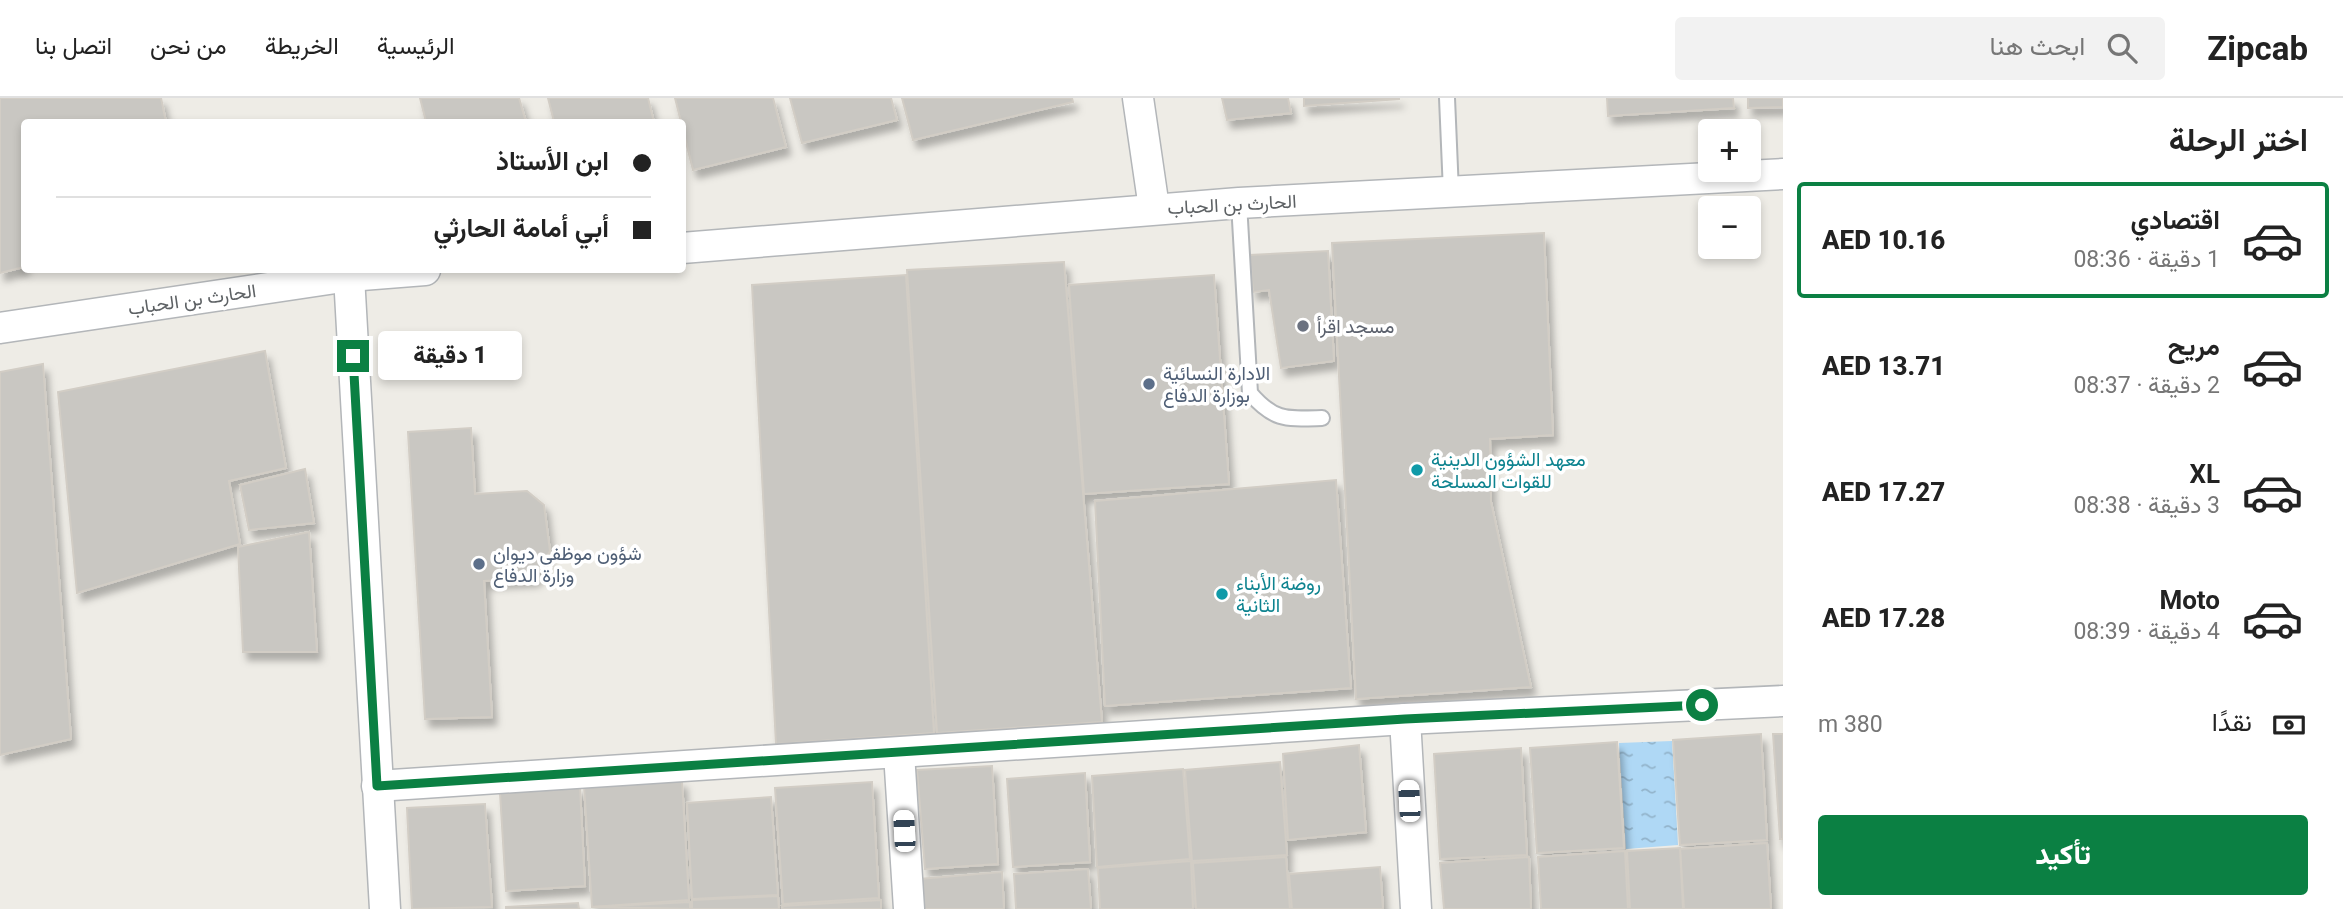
<!DOCTYPE html>
<html lang="ar">
<head>
<meta charset="utf-8">
<style>
  :root { --surface:#fff; --page:#f2f2f2; --text:#222; --muted:#767676; --line:#e0e0e0; --accent:#0b8043 }
  body { margin:0; font-family:Roboto,Vazirmatn,sans-serif; background:var(--page); color:var(--text); direction:rtl; height:100vh; display:flex; flex-direction:column; font-size:26px; white-space:nowrap }
  * { box-sizing:border-box; margin:0 }
  p { font-size:23px; color:var(--muted) }
  .icon { flex:none; width:38px; height:38px; fill:none; stroke:currentColor; stroke-width:2; stroke-linecap:round; stroke-linejoin:round }
  .map { position:relative; flex:1; overflow:hidden; direction:ltr }
  .sheet { display:flex; flex-direction:column; background:var(--surface); width:560px }
  .sheet>* { flex:none }
  .hud { position:absolute; left:21px; top:21px; width:665px; height:154px; border-radius:7px; box-shadow:0 4px 10px #0003; direction:rtl; display:grid; align-content:center; height:154px; padding:0 35px; background:var(--surface) }
  .controls { position:absolute; left:1698px; top:21px; display:grid; gap:14px }
  .controls a { display:grid; place-items:center; width:63px; height:63px; border-radius:7px; background:var(--surface); box-shadow:0 4px 10px #0003; font-size:35px }
  .end { position:absolute; width:32px; height:32px; margin:-16px; border:9px solid #0b8043; background:#fff; box-shadow:0 0 0 4px #fff }
  .from { border-radius:50% }
  .bubble { position:absolute; height:49px; border-radius:7px; background:var(--surface); box-shadow:0 4px 10px #0003; font-size:23px; font-weight:800; line-height:49px; text-align:center; direction:rtl }
  .car { position:absolute; width:21px; height:42px; margin:-21px -10px; border-radius:9px; box-shadow:0 0 5px 2px #0007; background:linear-gradient(#fff 24%,#345 0 40%,#fff 0 76%,#345 0 86%,#fff 0) }
  .hud b { display:flex; align-items:center; gap:24px; height:66px; font-size:26px }
  .hud b+b { border-top:2px solid var(--line) }
  .hud i { width:18px; height:18px; background:var(--text) }
  ul { padding:0; list-style:none }
  li { display:flex; align-items:center; gap:21px; height:116px; margin:0 14px 10px; padding:0 21px; border:4px solid transparent; border-radius:7px }
  li div { flex:1 }
  li b { display:block; font-size:26px }
  li em { font-style:normal; font-weight:800 }
  li.selected { border-color:var(--accent) }
  li>.icon { width:63px; height:63px; stroke-width:1.5 }
  h2 { padding:0 35px; font-size:32px; line-height:84px }
  .pay { display:flex; align-items:center; gap:18px; height:77px; padding:0 35px; font-size:26px }
  .pay p { margin-inline-start:auto }
  .primary-button { display:flex; gap:14px; margin-top:auto; padding:14px 35px }
  .primary-button a { flex:1; height:80px; border-radius:7px; background:var(--accent); color:#fff; font-size:28px; font-weight:800; line-height:80px; text-align:center }
  header { display:flex; align-items:center; gap:42px; box-sizing:border-box; height:98px; padding:0 35px; background:var(--surface); border-bottom:2px solid var(--line) }
  header strong { font-size:33px }
  nav { display:flex; gap:38px; margin-inline-start:auto; font-size:24px }
  .search { width:490px; height:63px; background:var(--page); display:flex; align-items:center; gap:18px; box-sizing:border-box; padding:0 24px; border-radius:7px; color:var(--muted); font-size:26px }
  main { display:flex; flex:1; min-height:0 }
  .map>svg:first-child { display:block }
  .water { fill:url(#water-ripples) }
  .building { fill:#c9c7c2; stroke:#d2cdc5; stroke-width:2; filter:url(#shadow) }
  .lines { fill:none; stroke-linecap:round; stroke-linejoin:round }
  .service-casing { stroke:#b3b6b9; stroke-width:18 }
  .minor-casing { stroke:#b3b6b9; stroke-width:33 }
  .service { stroke:#fff; stroke-width:14 }
  .minor { stroke:#fff; stroke-width:30 }
  .route { stroke:#0b8043; stroke-width:9 }
  .worship-dot { fill:#6b7280; stroke:#fff; stroke-width:2.5 }
  .service-dot { fill:#5c6f8a; stroke:#fff; stroke-width:2.5 }
  .culture-dot { fill:#0f9aa8; stroke:#fff; stroke-width:2.5 }
  .labels { text-anchor:middle; stroke-width:7; stroke-linejoin:round; paint-order:stroke }
  .street-label { font-size:19px; fill:#5d6164; stroke:#fff }
  .worship-label { font-size:19px; fill:#5b616d; stroke:#fff; text-anchor:start }
  .service-label { font-size:19px; fill:#4e5e75; stroke:#fff; text-anchor:start }
  .culture-label { font-size:19px; fill:#0d838f; stroke:#fff; text-anchor:start }
</style>
</head>
<body>
<header>
<strong>Zipcab</strong>
<div class="search"><svg class="icon" aria-label="search" viewBox="0 0 24 24"><circle cx="10" cy="10" r="6"/><path d="M15 15l6 6"/></svg>ابحث هنا</div>
<nav><a>الرئيسية</a><a>الخريطة</a><a>من نحن</a><a>اتصل بنا</a></nav>
</header>
<main>
<section class="sheet">
<h2>اختر الرحلة</h2>
<ul>
<li class="selected"><svg class="icon" aria-label="car" viewBox="0 0 24 24"><path d="M5 17H2v-5l4-1 3-4h7l3 4 3 1v5h-3M9 17h6M6 11h13"/><circle cx="7" cy="17" r="2"/><circle cx="17" cy="17" r="2"/></svg><div><b>اقتصادي</b><p>1 دقيقة · 08:36</p></div><em>AED 10.16</em></li>
<li><svg class="icon" aria-label="car" viewBox="0 0 24 24"><path d="M5 17H2v-5l4-1 3-4h7l3 4 3 1v5h-3M9 17h6M6 11h13"/><circle cx="7" cy="17" r="2"/><circle cx="17" cy="17" r="2"/></svg><div><b>مريح</b><p>2 دقيقة · 08:37</p></div><em>AED 13.71</em></li>
<li><svg class="icon" aria-label="car" viewBox="0 0 24 24"><path d="M5 17H2v-5l4-1 3-4h7l3 4 3 1v5h-3M9 17h6M6 11h13"/><circle cx="7" cy="17" r="2"/><circle cx="17" cy="17" r="2"/></svg><div><b>XL</b><p>3 دقيقة · 08:38</p></div><em>AED 17.27</em></li>
<li><svg class="icon" aria-label="car" viewBox="0 0 24 24"><path d="M5 17H2v-5l4-1 3-4h7l3 4 3 1v5h-3M9 17h6M6 11h13"/><circle cx="7" cy="17" r="2"/><circle cx="17" cy="17" r="2"/></svg><div><b>Moto</b><p>4 دقيقة · 08:39</p></div><em>AED 17.28</em></li>
</ul>
<div class="pay"><svg class="icon" aria-label="cash" viewBox="0 0 24 24"><path d="M3 7h18v10H3z"/><circle cx="12" cy="12" r="2"/></svg>نقدًا<p>380 m</p></div>
<div class="primary-button"><a>تأكيد</a></div>
</section>
<div class="map">
<svg width="1783" height="811" viewBox="0 0 1783 811">
  <defs>
    <pattern id="water-ripples" width="26" height="14" patternUnits="userSpaceOnUse" patternTransform="scale(1.75)"><rect width="26" height="14" fill="#afd8f5"/><path d="M2 4q2-2 4 0t4 0M15 11q2-2 4 0t4 0" fill="none" stroke="#92b3ca"/></pattern>
    <filter id="shadow"><feDropShadow dx="4.5" dy="8" stdDeviation="3.5" flood-color="#0004"/></filter>
  </defs>
  <rect width="100%" height="100%" fill="#eeece6"/>
  <polygon class="water" points="1672,643 1678,747 1626,751 1619,645"/>
  <g class="building">
    <polygon points="0,0 161,0 166,24 24,24 24,169 0,175"/>
    <polygon points="420,0 519,0 526,24 426,24"/>
    <polygon points="548,0 648,0 654,24 554,24"/>
    <polygon points="675,0 773,0 786,49 693,72"/>
    <polygon points="790,0 891,0 897,22 802,45"/>
    <polygon points="902,0 1072,0 1073,4 913,42"/>
    <polygon points="1222,0 1288,0 1291,15 1227,22"/>
    <polygon points="1304,0 1399,0 1399,1 1304,8"/>
    <polygon points="1607,0 1733,0 1734,10 1608,18"/>
    <polygon points="1748,0 1783,0 1783,9 1748,10"/>
    <polygon points="1544,135 1553,337 1490,341 1491,404 1531,589 1356,601 1332,145"/>
    <polygon points="1328,153 1334,263 1281,270 1269,192 1253,194 1250,157"/>
    <polygon points="1064,164 1102,624 937,635 907,172"/>
    <polygon points="906,177 934,635 776,646 752,187"/>
    <polygon points="1214,177 1229,386 1084,396 1069,187"/>
    <polygon points="265,253 286,370 229,383 240,446 77,495 58,294"/>
    <polygon points="43,266 71,641 0,657 0,274"/>
    <polygon points="471,330 475,396 527,393 544,407 550,453 535,480 484,483 492,619 425,621 408,334"/>
    <polygon points="305,371 314,425 249,432 240,387"/>
    <polygon points="1336,382 1351,590 1105,608 1095,403"/>
    <polygon points="309,434 317,554 243,554 238,449"/>
    <polygon points="1761,636 1767,742 1680,747 1673,642"/>
    <polygon points="1773,636 1783,636 1783,741 1780,741"/>
    <polygon points="1617,644 1624,750 1537,755 1530,650"/>
    <polygon points="1359,647 1366,734 1288,742 1283,656"/>
    <polygon points="1521,650 1527,757 1440,761 1434,656"/>
    <polygon points="1280,664 1287,757 1192,763 1185,672"/>
    <polygon points="992,668 998,766 925,771 917,672"/>
    <polygon points="1183,671 1190,761 1097,769 1092,678"/>
    <polygon points="1085,675 1090,764 1013,769 1007,681"/>
    <polygon points="682,682 689,802 592,809 584,688"/>
    <polygon points="872,684 879,800 783,806 775,690"/>
    <polygon points="580,689 585,788 506,793 500,695"/>
    <polygon points="771,699 778,797 692,801 687,705"/>
    <polygon points="485,706 492,809 412,811 407,710"/>
    <polygon points="1767,745 1771,811 1684,811 1680,751"/>
    <polygon points="1680,750 1683,811 1630,811 1627,753"/>
    <polygon points="1625,753 1628,811 1541,811 1538,759"/>
    <polygon points="1286,759 1290,811 1196,811 1193,765"/>
    <polygon points="1529,759 1531,811 1444,811 1440,765"/>
    <polygon points="1191,763 1193,811 1100,811 1098,770"/>
    <polygon points="1380,769 1383,811 1292,811 1289,776"/>
    <polygon points="1088,771 1091,811 1016,811 1014,776"/>
    <polygon points="1002,774 1004,811 921,811 919,781"/>
    <polygon points="778,798 779,811 692,811 692,802"/>
    <polygon points="881,802 881,811 783,811 782,808"/>
    <polygon points="690,804 690,811 591,809"/>
    <polygon points="578,805 579,811 506,811 506,809"/>
  </g>
  <g class="lines">
    <g class="service-casing">
      <g id="service">
        <polyline points="1447,0 1451,94"/>
        <path d="M 1239,105 L 1250,295 C 1274,323 1286,321 1322,320"/>
      </g>
    </g>
    <g class="minor-casing">
      <g id="minor">
        <polyline points="1138,0 1154,110"/>
        <polyline points="682,150 1239,105 1783,76"/>
        <polyline points="349,178 385,811"/>
        <polyline points="0,230 349,178 425,172"/>
        <polyline points="1405,621 1416,811"/>
        <polyline points="899,655 909,811"/>
        <polyline points="377,688 1405,621 1783,603"/>
      </g>
    </g>
    <use href="#service" class="service"/>
    <use href="#minor" class="minor"/>
  </g>
  <g class="lines">
    <polyline class="route" points="353,258 377,688 1405,621 1702,607"/>
  </g>
  <circle class="worship-dot" cx="1303" cy="228" r="7"/>
  <g class="service-dot">
    <circle cx="1149" cy="286" r="7"/>
    <circle cx="479" cy="466" r="7"/>
  </g>
  <g class="culture-dot">
    <circle cx="1417" cy="372" r="7"/>
    <circle cx="1222" cy="496" r="7"/>
  </g>
  <g class="labels">
    <g class="street-label">
      <text transform="translate(1232 106) rotate(-3)" y="7">الحارث بن الحباب</text>
      <text transform="translate(192 201) rotate(-8)" y="7">الحارث بن الحباب</text>
    </g>
    <g class="worship-label">
      <text x="1317" y="235">مسجد اقرأ</text>
    </g>
    <g class="service-label">
      <text x="1163" y="282">الادارة النسائية<tspan x="1163" dy="22">بوزارة الدفاع</tspan></text>
      <text x="493" y="462">شؤون موظفي ديوان<tspan x="493" dy="22">وزارة الدفاع</tspan></text>
    </g>
    <g class="culture-label">
      <text x="1431" y="368">معهد الشؤون الدينية<tspan x="1431" dy="22">للقوات المسلحة</tspan></text>
      <text x="1236" y="492">روضة الأبناء<tspan x="1236" dy="22">الثانية</tspan></text>
    </g>
  </g>
</svg>
<div class="controls">
<a>+</a>
<a>−</a>
</div>
<i class="end from" style="left:1702px;top:607px"></i>
<i class="end" style="left:353px;top:258px"></i>
<div class="bubble" style="left:378px;top:233px;width:144px">1 دقيقة</div>
<i class="car" style="left:1409px;top:703px;rotate:357deg"></i>
<i class="car" style="left:904px;top:733px;rotate:357deg"></i>
<div class="hud">
<b><i class="from"></i>ابن الأستاذ</b>
<b><i></i>أبي أمامة الحارثي</b>
</div>
</div>
</main>
</body>
</html>
